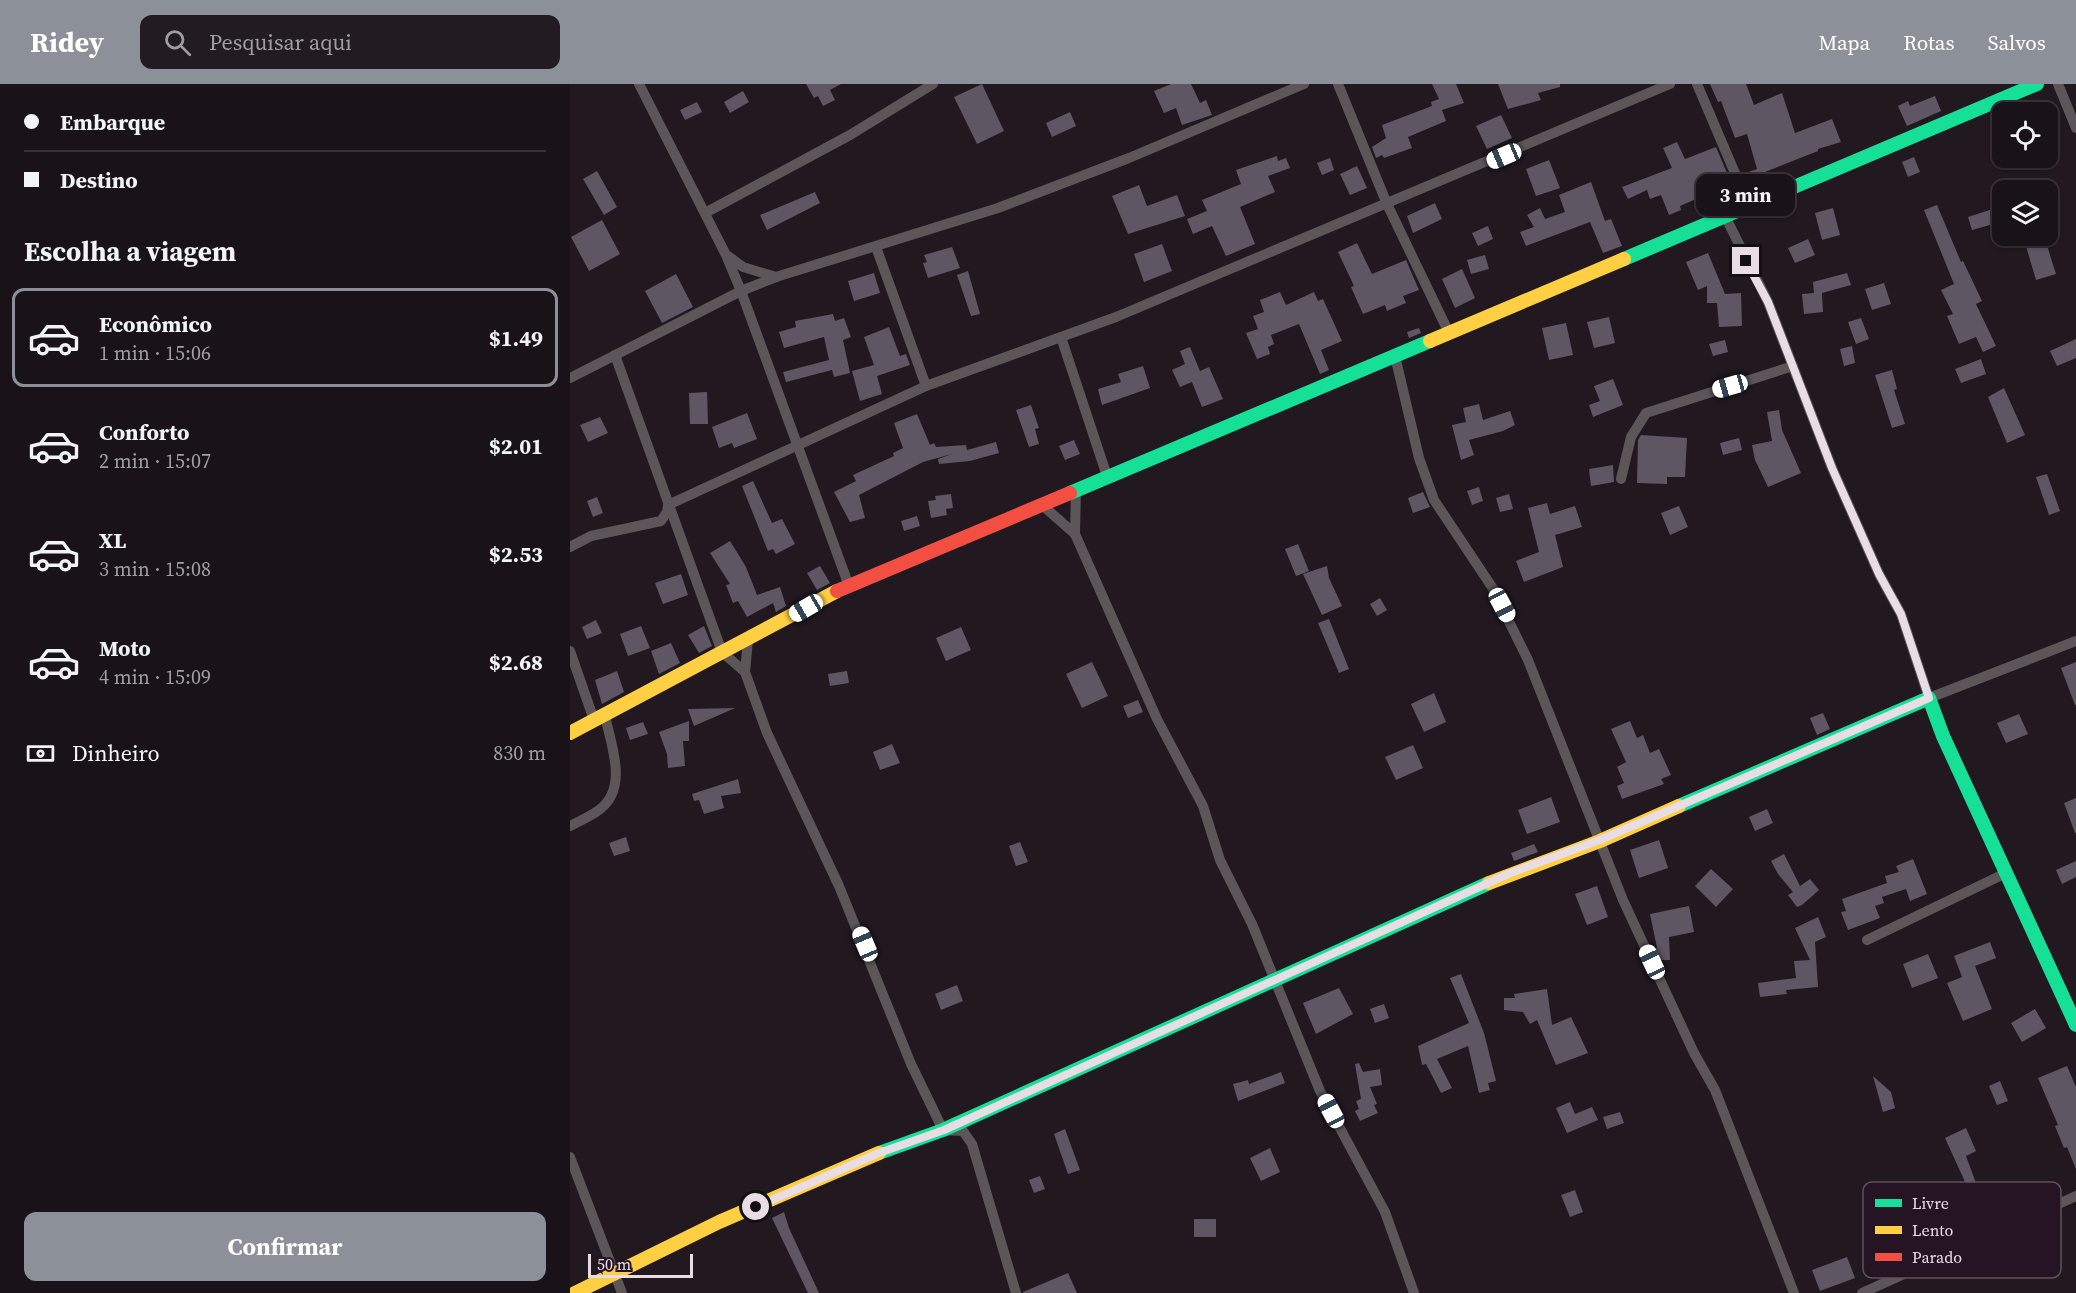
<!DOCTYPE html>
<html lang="pt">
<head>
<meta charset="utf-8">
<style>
  :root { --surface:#191218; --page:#221b21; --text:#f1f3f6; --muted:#9f9ea2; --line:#373237; --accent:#8c9099 }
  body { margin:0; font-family:"Source Serif 4",serif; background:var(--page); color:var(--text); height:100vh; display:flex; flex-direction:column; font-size:22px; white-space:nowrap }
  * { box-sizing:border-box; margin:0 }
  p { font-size:20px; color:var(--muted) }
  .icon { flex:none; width:33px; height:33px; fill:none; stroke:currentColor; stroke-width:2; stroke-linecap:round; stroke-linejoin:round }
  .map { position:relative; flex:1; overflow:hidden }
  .drawer { display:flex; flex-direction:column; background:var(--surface); width:570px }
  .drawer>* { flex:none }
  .top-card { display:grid; align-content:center; height:132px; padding:0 24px; background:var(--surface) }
  .buttons { position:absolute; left:1422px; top:18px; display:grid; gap:12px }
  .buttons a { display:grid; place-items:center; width:66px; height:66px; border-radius:12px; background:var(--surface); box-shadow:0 2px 4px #0004,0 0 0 2px var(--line); font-size:30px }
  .scale { position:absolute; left:18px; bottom:15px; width:105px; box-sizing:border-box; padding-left:6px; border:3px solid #e8dce5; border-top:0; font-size:16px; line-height:21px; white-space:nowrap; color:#e8dce5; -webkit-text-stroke:4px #251423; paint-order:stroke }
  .end { position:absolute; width:27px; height:27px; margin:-14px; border:8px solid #e8dce5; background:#111; box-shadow:0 0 0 3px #111 }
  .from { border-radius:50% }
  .bubble { position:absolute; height:42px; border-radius:12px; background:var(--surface); box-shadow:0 2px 4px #0004,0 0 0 2px var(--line); font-size:20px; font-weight:700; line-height:42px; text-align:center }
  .car { position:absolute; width:18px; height:36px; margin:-18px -9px; border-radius:8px; box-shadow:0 0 4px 2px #0007; background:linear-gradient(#fff 24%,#345 0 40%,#fff 0 76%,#345 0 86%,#fff 0) }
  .top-card b { display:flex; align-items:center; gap:21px; height:57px; font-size:22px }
  .top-card b+b { border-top:2px solid var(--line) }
  .top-card i { width:15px; height:15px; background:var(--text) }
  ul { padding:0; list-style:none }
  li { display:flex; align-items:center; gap:18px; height:99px; margin:0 12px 9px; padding:0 12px; border:3px solid transparent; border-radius:12px }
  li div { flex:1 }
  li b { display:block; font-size:22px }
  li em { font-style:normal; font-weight:700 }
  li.on { border-color:var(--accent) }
  li>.icon { width:54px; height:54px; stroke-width:1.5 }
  h2 { padding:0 24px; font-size:27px; line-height:72px }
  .pay { display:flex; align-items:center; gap:15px; height:66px; padding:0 24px; font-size:22px }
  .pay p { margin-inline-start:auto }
  .cta { display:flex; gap:12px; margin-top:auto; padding:12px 24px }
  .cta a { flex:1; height:69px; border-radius:12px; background:var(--accent); color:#fff; font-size:24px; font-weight:700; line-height:69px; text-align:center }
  header { display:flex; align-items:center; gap:36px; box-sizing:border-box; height:84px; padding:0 30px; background:var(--accent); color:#fff }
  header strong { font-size:28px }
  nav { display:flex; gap:33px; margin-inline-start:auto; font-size:21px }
  .search { width:420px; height:54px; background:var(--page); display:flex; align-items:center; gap:15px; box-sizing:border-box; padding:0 21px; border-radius:12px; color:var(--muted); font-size:22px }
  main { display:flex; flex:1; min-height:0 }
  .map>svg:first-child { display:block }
  .building { fill:#5f5664 }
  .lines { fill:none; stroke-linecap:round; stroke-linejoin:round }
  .street { stroke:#5c5659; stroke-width:10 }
  .fast { stroke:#16e098; stroke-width:14 }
  .slow { stroke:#ffcf43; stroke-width:14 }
  .jam { stroke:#f24e42; stroke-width:14 }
  .route { stroke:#e8dce5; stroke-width:8 }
  .key { fill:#251423; stroke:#60505d; stroke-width:1.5 }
  .key-label { font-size:16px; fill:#e8dce5 }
</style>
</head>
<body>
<header>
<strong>Ridey</strong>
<div class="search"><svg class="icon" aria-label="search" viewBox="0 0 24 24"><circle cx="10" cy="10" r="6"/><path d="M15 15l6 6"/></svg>Pesquisar aqui</div>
<nav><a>Mapa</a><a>Rotas</a><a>Salvos</a></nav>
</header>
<main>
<section class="drawer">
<div class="top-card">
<b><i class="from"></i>Embarque</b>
<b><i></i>Destino</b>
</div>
<h2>Escolha a viagem</h2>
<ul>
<li class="on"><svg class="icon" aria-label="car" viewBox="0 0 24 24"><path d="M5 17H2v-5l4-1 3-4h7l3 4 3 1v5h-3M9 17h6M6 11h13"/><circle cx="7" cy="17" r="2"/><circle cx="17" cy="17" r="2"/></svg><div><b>Econômico</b><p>1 min · 15:06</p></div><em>$1.49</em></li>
<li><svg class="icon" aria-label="car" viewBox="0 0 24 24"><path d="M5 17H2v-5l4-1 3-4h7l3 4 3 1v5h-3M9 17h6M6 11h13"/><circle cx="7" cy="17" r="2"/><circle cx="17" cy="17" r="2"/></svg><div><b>Conforto</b><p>2 min · 15:07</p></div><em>$2.01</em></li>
<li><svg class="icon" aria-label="car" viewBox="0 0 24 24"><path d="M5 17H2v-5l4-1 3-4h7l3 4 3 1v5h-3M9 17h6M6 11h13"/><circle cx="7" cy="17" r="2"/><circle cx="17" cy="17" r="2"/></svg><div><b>XL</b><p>3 min · 15:08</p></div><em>$2.53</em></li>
<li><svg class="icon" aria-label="car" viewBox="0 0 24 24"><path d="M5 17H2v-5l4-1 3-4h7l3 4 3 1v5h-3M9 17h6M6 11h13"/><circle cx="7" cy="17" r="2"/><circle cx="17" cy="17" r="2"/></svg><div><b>Moto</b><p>4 min · 15:09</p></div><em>$2.68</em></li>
</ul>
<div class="pay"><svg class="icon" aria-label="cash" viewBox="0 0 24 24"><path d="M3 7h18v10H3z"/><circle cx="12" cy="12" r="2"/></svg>Dinheiro<p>830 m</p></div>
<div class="cta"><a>Confirmar</a></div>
</section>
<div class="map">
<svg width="1506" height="1209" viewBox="0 0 1506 1209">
  <rect width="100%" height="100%" fill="#211820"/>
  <g class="building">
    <polygon points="236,0 271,0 260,6 265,16 253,22 248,12 244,14"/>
    <polygon points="412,0 434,47 407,60 384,13"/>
    <polygon points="601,0 621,0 630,19 636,16 642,31 612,41 606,24 594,29 584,7"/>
    <polygon points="862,0 886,0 894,19 872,26 876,37 838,53 842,64 814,74 812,71 806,74 802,63 816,54 812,41 862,22 861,18 869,15"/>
    <polygon points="928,0 990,0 990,3 968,9 971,16 938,25"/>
    <polygon points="1140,0 1176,0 1184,21 1212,9 1225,49 1262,35 1271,58 1248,65 1248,67 1190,90 1195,104 1182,109 1173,90 1187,85 1177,50 1165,54 1151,17 1148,18"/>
    <polygon points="173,7 179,18 160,29 154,18"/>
    <polygon points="1365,12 1371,27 1337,42 1328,22 1338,17 1340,22"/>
    <polygon points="127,18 132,28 115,36 110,26"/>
    <polygon points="500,28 506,42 482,53 476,39"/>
    <polygon points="931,31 942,54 917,65 906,42"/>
    <polygon points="1107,58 1115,75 1146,63 1168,115 1161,118 1149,89 1129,97 1135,111 1110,122 1111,126 1099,131 1091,111 1080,115 1077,106 1058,115 1052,103 1102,84 1093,64"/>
    <polygon points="707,72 708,77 716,74 720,84 698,92 705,108 670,123 685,160 656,172 642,142 623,150 617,135 637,127 632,116 671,100 666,86"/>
    <polygon points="1344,73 1350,88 1338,93 1332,78"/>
    <polygon points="760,74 764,86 752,91 747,79"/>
    <polygon points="979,76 990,104 966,112 956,85"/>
    <polygon points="787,82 797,104 780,111 770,90"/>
    <polygon points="27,87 47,123 34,131 13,95"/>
    <polygon points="1021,98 1035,137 1041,135 1052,162 1033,169 1020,138 956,162 950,148 964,143 957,131 970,124 975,135 995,128 989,111"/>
    <polygon points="569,101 577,122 607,111 615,132 558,150 542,112"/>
    <polygon points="245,108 250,119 197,146 190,131"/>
    <polygon points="865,119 872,135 843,149 837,132"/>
    <polygon points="1367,121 1391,178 1393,177 1412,217 1406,220 1426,262 1413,268 1406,253 1389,260 1377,232 1383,230 1371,206 1384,200 1354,126"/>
    <polygon points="1432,122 1432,140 1427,139 1402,146 1398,133"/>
    <polygon points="1263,124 1270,151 1252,156 1245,129"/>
    <polygon points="32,136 50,170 19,187 1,153"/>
    <polygon points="918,142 923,155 908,162 902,149"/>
    <polygon points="1453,152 1474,152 1486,190 1466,196"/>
    <polygon points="1238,155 1245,171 1225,179 1218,164"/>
    <polygon points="787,159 802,190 836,176 849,206 833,212 836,219 817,227 815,221 793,230 781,203 784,202 768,168"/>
    <polygon points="592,160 602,187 574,198 564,170"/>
    <polygon points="382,163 390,184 358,194 353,179 357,178 354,171"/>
    <polygon points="1138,169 1155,210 1171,209 1172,242 1149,243 1147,219 1137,219 1137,202 1128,206 1116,178"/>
    <polygon points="915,171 919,185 901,190 897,176"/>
    <polygon points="892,185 905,214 885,224 872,195"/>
    <polygon points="398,187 410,230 401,232 387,191"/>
    <polygon points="304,189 310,209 284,217 278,197"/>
    <polygon points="1277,189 1281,201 1252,209 1253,228 1234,230 1232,210 1244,209 1243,198"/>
    <polygon points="106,190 123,223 92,239 75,207"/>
    <polygon points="1314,199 1321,220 1302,226 1295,205"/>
    <polygon points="710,208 716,221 744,208 748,217 753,215 772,257 751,266 759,286 750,290 729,240 701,251 704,260 698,263 700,270 687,275 676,249 688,245 683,232 694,228 690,216"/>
    <polygon points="263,230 265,237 274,234 281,253 273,256 280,289 264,293 262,286 216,298 213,288 259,276 254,253 214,264 209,248 226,243 225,237"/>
    <polygon points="1039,233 1045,259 1024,264 1017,238"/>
    <polygon points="1291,234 1299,255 1286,260 1278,238"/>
    <polygon points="996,239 1003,271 979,276 972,244"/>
    <polygon points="319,243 330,272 336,270 340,281 307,292 312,310 290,317 282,287 304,281 294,253"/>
    <polygon points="849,244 851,249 839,254 837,248"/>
    <polygon points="1506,255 1506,274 1487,282 1480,267"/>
    <polygon points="1155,256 1158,268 1143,272 1139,260"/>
    <polygon points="1282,262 1285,279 1274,282 1270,265"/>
    <polygon points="620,263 630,287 639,283 653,315 632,323 622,298 610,303 602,286 615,280 610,267"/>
    <polygon points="1411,275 1416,290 1391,299 1385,285"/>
    <polygon points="573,282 580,304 532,321 528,305 551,298 548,290"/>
    <polygon points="1322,286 1327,305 1324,306 1335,340 1322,344 1305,291"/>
    <polygon points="1043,295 1053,321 1023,333 1019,321 1030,317 1024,302"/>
    <polygon points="1434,304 1455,351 1437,359 1418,313"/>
    <polygon points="137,308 138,340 120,340 119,309"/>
    <polygon points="909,320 913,336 940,327 945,341 933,347 899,356 904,371 891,376 882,341 896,338 893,324"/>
    <polygon points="461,321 469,344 465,345 469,360 459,363 446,326"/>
    <polygon points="1209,326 1212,346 1231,389 1198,403 1185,376 1182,361 1202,357 1197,328"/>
    <polygon points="177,329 187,355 164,364 162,359 149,364 142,343"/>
    <polygon points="347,330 360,361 364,359 366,363 396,361 397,366 426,358 429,369 400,377 369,380 368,375 382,370 353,378 289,411 295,434 280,438 264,408 286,397 283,391 324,372 323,369 333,364 324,339"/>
    <polygon points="30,333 38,349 18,358 10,341"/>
    <polygon points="1071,351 1117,354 1115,393 1097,393 1097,400 1067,399 1068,356"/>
    <polygon points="1169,354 1172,366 1153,371 1150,359"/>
    <polygon points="504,356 510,370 495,376 489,362"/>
    <polygon points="1043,381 1044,398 1021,402 1019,385"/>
    <polygon points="1477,390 1490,427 1479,431 1466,393"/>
    <polygon points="183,397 202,439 212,435 225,460 206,470 203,465 198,467 172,402"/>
    <polygon points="909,403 913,417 902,421 897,407"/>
    <polygon points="853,408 860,423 843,429 838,414"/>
    <polygon points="381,410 383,424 376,425 377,431 361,434 358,417 366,416 365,412"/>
    <polygon points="939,410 943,425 930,428 926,414"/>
    <polygon points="27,413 33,429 23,433 17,417"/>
    <polygon points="977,419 980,430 1005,422 1012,443 985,451 993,483 954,498 946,477 969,468 958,424"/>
    <polygon points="1109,422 1118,443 1100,451 1091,429"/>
    <polygon points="347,432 350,442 334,447 331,437"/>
    <polygon points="160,457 176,483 187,511 210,503 216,522 206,528 203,519 177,533 168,517 163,519 156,501 160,500 140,469"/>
    <polygon points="728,460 739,487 726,492 715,465"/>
    <polygon points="250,482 260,499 247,506 237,489"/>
    <polygon points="757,482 759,494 772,522 752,531 733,490"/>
    <polygon points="111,490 118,511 93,520 85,499"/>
    <polygon points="810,514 817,526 807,532 800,520"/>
    <polygon points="759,535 779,585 769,589 748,539"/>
    <polygon points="26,536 32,549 17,555 12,543"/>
    <polygon points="71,542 80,564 58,572 50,550"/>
    <polygon points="134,542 142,562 129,569 118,551"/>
    <polygon points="391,543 401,566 376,577 366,554"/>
    <polygon points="101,559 110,579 89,590 81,567"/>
    <polygon points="522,578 538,612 512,624 496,590"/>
    <polygon points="1506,578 1506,621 1505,621 1491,584"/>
    <polygon points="47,587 54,608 32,620 25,596"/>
    <polygon points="277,587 279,599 260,602 258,590"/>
    <polygon points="864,609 876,638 854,648 841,620"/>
    <polygon points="568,616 573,628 558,634 553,622"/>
    <polygon points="165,624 124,642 118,625"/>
    <polygon points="1253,629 1260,645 1247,651 1240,634"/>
    <polygon points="1449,630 1458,650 1436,659 1427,639"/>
    <polygon points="119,637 119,657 113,657 115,682 98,684 97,670 89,648"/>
    <polygon points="1060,637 1067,654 1073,651 1080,669 1089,665 1101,691 1091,695 1094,700 1052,715 1047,702 1054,699 1047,683 1056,678 1041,645"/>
    <polygon points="73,638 78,650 60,656 56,644"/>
    <polygon points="322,660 330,679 310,686 303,668"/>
    <polygon points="843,661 853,684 826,696 815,673"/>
    <polygon points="168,695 171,709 151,712 154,724 134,730 129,716 124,717 122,710"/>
    <polygon points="981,713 990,738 957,750 948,726"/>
    <polygon points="1506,714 1506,749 1505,749 1494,719"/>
    <polygon points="1197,725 1203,739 1185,747 1179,733"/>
    <polygon points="56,753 60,767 44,772 39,759"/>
    <polygon points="1089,756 1098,784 1069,794 1060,766"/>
    <polygon points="450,758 458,778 446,782 439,762"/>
    <polygon points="964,760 968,768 944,777 941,769"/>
    <polygon points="1214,770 1230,802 1240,795 1249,806 1232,821 1227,823 1218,811 1223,808 1208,790 1201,777"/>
    <polygon points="1343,775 1357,810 1340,817 1336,805 1312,813 1314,819 1305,822 1310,834 1278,846 1271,828 1276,827 1272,815 1317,799 1315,792 1329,788 1326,782"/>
    <polygon points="1506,777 1506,793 1492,800 1486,786"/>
    <polygon points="1141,785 1163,805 1146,823 1125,802"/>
    <polygon points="1027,802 1038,833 1017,841 1005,810"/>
    <polygon points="1119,822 1124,848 1099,853 1100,876 1089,876 1084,864 1087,864 1080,830"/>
    <polygon points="1248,833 1256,853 1245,858 1248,903 1216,906 1217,910 1190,913 1188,899 1226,894 1224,877 1240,876 1225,844"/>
    <polygon points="1420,858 1426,874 1405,882 1422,925 1393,937 1377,899 1392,893 1384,872"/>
    <polygon points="1358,870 1368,894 1342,904 1333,880"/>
    <polygon points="891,890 914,949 926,997 918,999 920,1006 909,1009 898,962 867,975 882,1004 871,1009 856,980 852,981 848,962 899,939 880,894"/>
    <polygon points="387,901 393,917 371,926 365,910"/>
    <polygon points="769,904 783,930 746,950 733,919"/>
    <polygon points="977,905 982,941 1001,933 1018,969 986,981 967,936 960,940 953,928 934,926 934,914 945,914 944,910"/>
    <polygon points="814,920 819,934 805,939 800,925"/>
    <polygon points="1465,925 1476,944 1452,958 1441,939"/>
    <polygon points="789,979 793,988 810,985 812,1001 800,1003 807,1020 804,1021 808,1029 790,1037 785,1027 789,1025 786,1017 791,1015 785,980"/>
    <polygon points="1497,982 1506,1003 1506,1085 1497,1063 1494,1064 1485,1042 1488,1041 1468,994"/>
    <polygon points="711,988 715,999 668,1017 663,1000 678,996 679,1000"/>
    <polygon points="1303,992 1321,1008 1325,1024 1313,1028"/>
    <polygon points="1430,997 1438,1017 1427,1021 1419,1002"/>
    <polygon points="1000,1018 1005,1030 1022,1023 1028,1036 997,1049 986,1024"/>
    <polygon points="1050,1028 1054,1039 1037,1045 1033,1033"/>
    <polygon points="1396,1044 1406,1067 1396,1072 1410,1110 1402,1113 1375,1054"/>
    <polygon points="495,1045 510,1086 498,1090 484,1050"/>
    <polygon points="700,1064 710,1088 691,1097 680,1074"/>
    <polygon points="470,1092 475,1105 464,1109 459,1096"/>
    <polygon points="1005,1106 1013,1128 1000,1133 991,1111"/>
    <polygon points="214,1128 219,1144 249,1209 238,1209 202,1134"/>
    <rect x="624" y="1135" width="22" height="18"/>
    <polygon points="1277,1173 1285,1194 1250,1207 1242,1186"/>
    <polygon points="498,1189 507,1209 453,1209 453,1208"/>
  </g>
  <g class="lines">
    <g class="street">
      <polyline points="768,0 817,120 879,249"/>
      <polyline points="1127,0 1179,122"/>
      <polyline points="1488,0 1506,44"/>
      <polyline points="135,129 280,51 363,0"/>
      <polyline points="1155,132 1198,218 1262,384 1309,490 1331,530 1359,614 1506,557"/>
      <polyline points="306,163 356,302 546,233 1100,0"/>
      <polyline points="158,172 173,183 206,193"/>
      <polyline points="491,253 537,392"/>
      <polyline points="45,271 152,568 175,588"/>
      <polyline points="825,272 849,374 864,416 922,503 958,576 1053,816 1124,969 1145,1006 1224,1209"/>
      <polyline points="0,294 171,207 156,171 69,0"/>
      <polyline points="1051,395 1061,353 1076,329 1223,282"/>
      <polyline points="506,405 505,450 587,635 633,722 650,776 682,840 750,1007 815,1128 844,1209"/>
      <polyline points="471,420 505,450"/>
      <polyline points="0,463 21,452 91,437 97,428 98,421 356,302"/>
      <polyline points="279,502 171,207 206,193 428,124 559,74 734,0"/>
      <polyline points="178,556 175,588 197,649 269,802 341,980 373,1046 393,1047 402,1060 446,1209"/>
      <polyline points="0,567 24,636"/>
      <path d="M 0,742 C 10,737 21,732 29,726 C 59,704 41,661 35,632"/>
      <polyline points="1297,856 1436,789"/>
      <polyline points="0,1073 52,1209"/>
      <polyline points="1292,1209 1506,1112"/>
    </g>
    <g class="fast">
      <polyline points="1054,175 1467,0"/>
      <polyline points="500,409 860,257"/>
      <polyline points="1109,722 1359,614 1373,652 1506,941"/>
      <polyline points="309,1069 373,1046 919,799"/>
    </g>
    <g class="slow">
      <polyline points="860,257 1054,175"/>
      <polyline points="0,649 267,507"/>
      <polyline points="919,799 1030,757 1109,722"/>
      <polyline points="5,1209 149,1138 309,1069"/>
    </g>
    <polyline class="jam" points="267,507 500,409"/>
  </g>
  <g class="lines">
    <polyline class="route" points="186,1123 309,1069 374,1046 938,790 1030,756 1359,614 1331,530 1309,490 1262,384 1198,218 1176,177"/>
  </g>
  <rect x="1293" y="1098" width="198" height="96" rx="9" class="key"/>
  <rect x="1305" y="1115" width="27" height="8" fill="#16e098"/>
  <rect x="1305" y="1142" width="27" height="8" fill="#ffcf43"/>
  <rect x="1305" y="1169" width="27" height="8" fill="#f24e42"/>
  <g class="key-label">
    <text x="1342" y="1125">Livre</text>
    <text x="1342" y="1152">Lento</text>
    <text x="1342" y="1179">Parado</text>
  </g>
</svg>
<div class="buttons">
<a><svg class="icon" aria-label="locate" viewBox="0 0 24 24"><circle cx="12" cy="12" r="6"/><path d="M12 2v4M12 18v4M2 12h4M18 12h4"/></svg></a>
<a><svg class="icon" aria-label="layers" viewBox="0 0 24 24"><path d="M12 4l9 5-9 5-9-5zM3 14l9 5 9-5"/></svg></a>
</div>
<div class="scale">50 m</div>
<i class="end from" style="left:186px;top:1123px"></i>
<i class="end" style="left:1176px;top:177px"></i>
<div class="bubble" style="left:1126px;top:90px;width:99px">3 min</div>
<i class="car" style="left:934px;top:72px;rotate:247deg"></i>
<i class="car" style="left:1160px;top:302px;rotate:254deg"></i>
<i class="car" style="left:932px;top:521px;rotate:152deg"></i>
<i class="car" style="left:236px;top:524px;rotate:240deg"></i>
<i class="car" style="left:295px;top:860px;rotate:337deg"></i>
<i class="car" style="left:1082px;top:878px;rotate:335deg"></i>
<i class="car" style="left:761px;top:1027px;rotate:332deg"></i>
</div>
</main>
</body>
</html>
